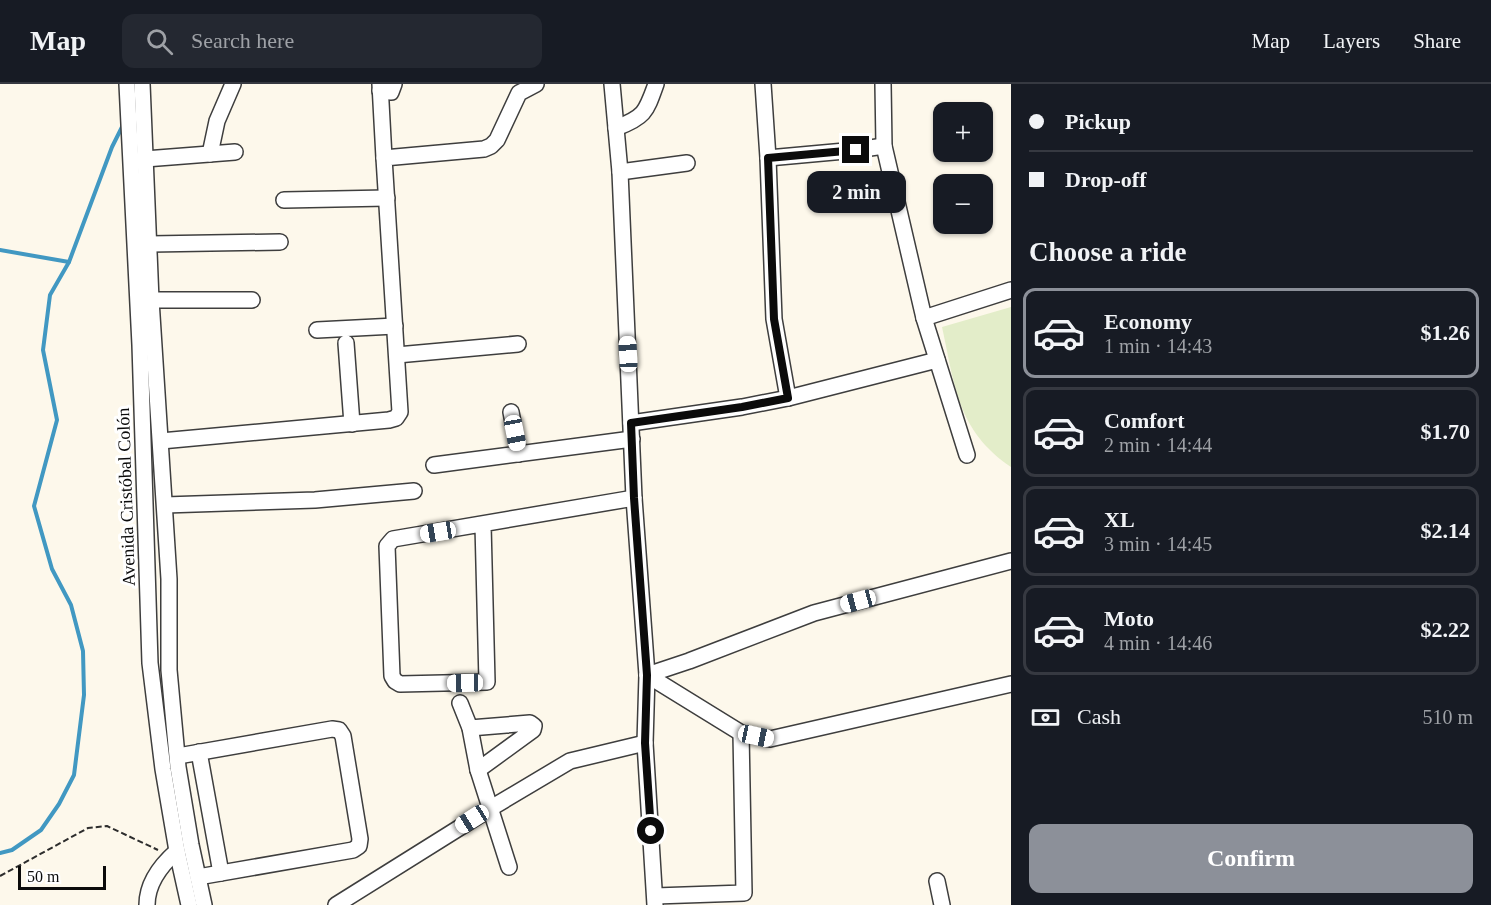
<!DOCTYPE html>
<html lang="en">
<head>
<meta charset="utf-8">
<style>
  :root { --surface:#171b24; --page:#242831; --text:#f1f3f6; --muted:#9ea1a6; --line:#363941; --accent:#8c9099 }
  body { margin:0; font-family:"Times New Roman",serif; background:var(--page); color:var(--text); height:100vh; display:flex; flex-direction:column; font-size:22px; white-space:nowrap }
  * { box-sizing:border-box; margin:0 }
  p { font-size:20px; color:var(--muted) }
  .icon { flex:none; width:33px; height:33px; fill:none; stroke:currentColor; stroke-width:2; stroke-linecap:round; stroke-linejoin:round }
  .map { position:relative; flex:1; overflow:hidden }
  .side { display:flex; flex-direction:column; background:var(--surface); width:480px }
  .side>* { flex:none }
  .top-card { display:grid; align-content:center; height:132px; padding:0 18px; background:var(--surface) }
  .controls { position:absolute; left:933px; top:18px; display:grid; gap:12px }
  .controls a { display:grid; place-items:center; width:60px; height:60px; border-radius:12px; background:var(--surface); box-shadow:0 2px 4px #0004; font-size:30px }
  .scale { position:absolute; left:18px; bottom:15px; width:88px; box-sizing:border-box; padding-left:6px; border:3px solid #0b0b0b; border-top:0; font-size:16px; line-height:21px; white-space:nowrap; color:#0b0b0b; -webkit-text-stroke:4px #fff; paint-order:stroke }
  .end { position:absolute; width:27px; height:27px; margin:-14px; border:8px solid #0b0b0b; background:#fff; box-shadow:0 0 0 3px #fff }
  .from { border-radius:50% }
  .bubble { position:absolute; height:42px; border-radius:12px; background:var(--surface); box-shadow:0 2px 4px #0004; font-size:20px; font-weight:700; line-height:42px; text-align:center }
  .car { position:absolute; width:18px; height:36px; margin:-18px -9px; border-radius:8px; box-shadow:0 0 4px 2px #0007; background:linear-gradient(#fff 24%,#345 0 40%,#fff 0 76%,#345 0 86%,#fff 0) }
  .top-card b { display:flex; align-items:center; gap:21px; height:57px; font-size:22px }
  .top-card b+b { border-top:2px solid var(--line) }
  .top-card i { width:15px; height:15px; background:var(--text) }
  ul { padding:0; list-style:none }
  li { display:flex; align-items:center; gap:18px; height:90px; margin:0 12px 9px; padding:0 6px; border:3px solid var(--line); border-radius:12px }
  li div { flex:1 }
  li b { display:block; font-size:22px }
  li em { font-style:normal; font-weight:700 }
  li.active { border-color:var(--accent) }
  li>.icon { width:54px; height:54px; stroke-width:1.5 }
  h2 { padding:0 18px; font-size:27px; line-height:72px }
  .pay { display:flex; align-items:center; gap:15px; height:66px; padding:0 18px; font-size:22px }
  .pay p { margin-inline-start:auto }
  .button { display:flex; gap:12px; margin-top:auto; padding:12px 18px }
  .button a { flex:1; height:69px; border-radius:12px; background:var(--accent); color:#fff; font-size:24px; font-weight:700; line-height:69px; text-align:center }
  header { display:flex; align-items:center; gap:36px; box-sizing:border-box; height:84px; padding:0 30px; background:var(--surface); border-bottom:2px solid var(--line) }
  header strong { font-size:28px }
  nav { display:flex; gap:33px; margin-inline-start:auto; font-size:21px }
  .search { width:420px; height:54px; background:var(--page); display:flex; align-items:center; gap:15px; box-sizing:border-box; padding:0 21px; border-radius:12px; color:var(--muted); font-size:22px }
  main { display:flex; flex:1; min-height:0 }
  .map>svg:first-child { display:block }
  .pitch { fill:#e3edc9 }
  .lines { fill:none; stroke-linecap:round; stroke-linejoin:round }
  .stream { stroke:#4198c2; stroke-width:4 }
  .minor-casing { stroke:#3e3e3e; stroke-width:18 }
  .path { stroke:#2d2d2d; stroke-width:2; stroke-dasharray:6 3; stroke-linecap:butt }
  .minor { stroke:#fff; stroke-width:15 }
  .route { stroke:#0b0b0b; stroke-width:8 }
  .labels { text-anchor:middle; stroke-width:6; stroke-linejoin:round; paint-order:stroke }
  .street-label { font-size:18px; fill:#0b0b0b; stroke:#fff }
</style>
</head>
<body>
<header>
<strong>Map</strong>
<div class="search"><svg class="icon" aria-label="search" viewBox="0 0 24 24"><circle cx="10" cy="10" r="6"/><path d="M15 15l6 6"/></svg>Search here</div>
<nav><a>Map</a><a>Layers</a><a>Share</a></nav>
</header>
<main>
<div class="map">
<svg width="1011" height="821" viewBox="0 0 1011 821">
  <rect width="100%" height="100%" fill="#fdf8eb"/>
  <path class="pitch" d="M 1011,223 L 1011,383 C 957,346 955,302 942,243 Z"/>
  <g class="lines">
    <g class="stream">
      <polyline points="0,166 69,178"/>
      <polyline points="0,769 12,766 41,746 59,720 74,691 84,611 83,567 71,521 52,485 34,422 57,336 43,266 50,211 69,178 112,63 123,41"/>
    </g>
    <g class="minor-casing">
      <g id="minor">
        <polyline points="127,0 140,261 150,579 163,685 177,767 189,821"/>
        <polyline points="142,0 151,216 169,495 169,586 178,683 191,761 204,821"/>
        <polyline points="380,0 384,74"/>
        <polyline points="612,0 620,88 634,414 647,591 645,659 655,821"/>
        <polyline points="763,0 768,74 774,235 788,314"/>
        <polyline points="883,0 884,62 924,234 967,371"/>
        <polyline points="380,7 391,8 394,0"/>
        <path d="M 616,44 C 645,33 646,28 656,0"/>
        <polyline points="210,70 217,37 233,0"/>
        <polyline points="768,74 856,66 884,62"/>
        <polyline points="145,75 235,68"/>
        <polyline points="620,88 687,79"/>
        <polyline points="284,116 387,114"/>
        <polyline points="150,160 280,158"/>
        <polyline points="151,216 252,216"/>
        <polyline points="924,234 1011,206"/>
        <polyline points="317,246 395,242"/>
        <polyline points="346,259 352,340"/>
        <polyline points="397,271 518,260"/>
        <polyline points="511,328 519,370"/>
        <polyline points="631,339 742,323 788,314 937,276"/>
        <polyline points="161,357 389,336 396,334 400,328 384,74 484,65 491,62 497,56 519,9 536,0"/>
        <polyline points="434,381 632,355"/>
        <polyline points="165,421 315,416 414,407"/>
        <polyline points="483,441 487,598 400,600 395,597 392,592 387,462 393,455 634,414"/>
        <polyline points="647,591 741,649 770,655 1011,600"/>
        <polyline points="647,591 689,577 814,529 1011,477"/>
        <polyline points="460,619 470,644 478,686 509,783"/>
        <polyline points="470,644 530,639 534,642 533,646 478,686"/>
        <polyline points="199,668 221,789"/>
        <polyline points="178,672 332,645 339,646 343,652 360,755 359,762 353,766 198,793"/>
        <polyline points="937,797 942,821"/>
        <polyline points="655,812 744,809 741,649"/>
        <path d="M 147,821 C 147,799 161,781 177,767"/>
        <polyline points="336,821 491,724 570,677 645,659"/>
      </g>
    </g>
    <polyline class="path" points="0,792 88,744 107,742 158,766"/>
    <use href="#minor" class="minor"/>
  </g>
  <g class="lines">
    <polyline class="route" points="651,747 645,659 647,591 634,414 631,339 742,323 788,314 774,235 768,74 856,66"/>
  </g>
  <g class="labels">
    <g class="street-label">
      <text transform="translate(126 413) rotate(-92)" y="6">Avenida Cristóbal Colón</text>
    </g>
  </g>
</svg>
<div class="controls">
<a>+</a>
<a>−</a>
</div>
<div class="scale">50 m</div>
<i class="end from" style="left:651px;top:747px"></i>
<i class="end" style="left:856px;top:66px"></i>
<div class="bubble" style="left:807px;top:87px;width:99px">2 min</div>
<i class="car" style="left:628px;top:270px;rotate:357deg"></i>
<i class="car" style="left:515px;top:349px;rotate:169deg"></i>
<i class="car" style="left:438px;top:448px;rotate:261deg"></i>
<i class="car" style="left:858px;top:517px;rotate:255deg"></i>
<i class="car" style="left:465px;top:599px;rotate:269deg"></i>
<i class="car" style="left:756px;top:652px;rotate:102deg"></i>
<i class="car" style="left:472px;top:735px;rotate:238deg"></i>
</div>
<section class="side">
<div class="top-card">
<b><i class="from"></i>Pickup</b>
<b><i></i>Drop-off</b>
</div>
<h2>Choose a ride</h2>
<ul>
<li class="active"><svg class="icon" aria-label="car" viewBox="0 0 24 24"><path d="M5 17H2v-5l4-1 3-4h7l3 4 3 1v5h-3M9 17h6M6 11h13"/><circle cx="7" cy="17" r="2"/><circle cx="17" cy="17" r="2"/></svg><div><b>Economy</b><p>1 min · 14:43</p></div><em>$1.26</em></li>
<li><svg class="icon" aria-label="car" viewBox="0 0 24 24"><path d="M5 17H2v-5l4-1 3-4h7l3 4 3 1v5h-3M9 17h6M6 11h13"/><circle cx="7" cy="17" r="2"/><circle cx="17" cy="17" r="2"/></svg><div><b>Comfort</b><p>2 min · 14:44</p></div><em>$1.70</em></li>
<li><svg class="icon" aria-label="car" viewBox="0 0 24 24"><path d="M5 17H2v-5l4-1 3-4h7l3 4 3 1v5h-3M9 17h6M6 11h13"/><circle cx="7" cy="17" r="2"/><circle cx="17" cy="17" r="2"/></svg><div><b>XL</b><p>3 min · 14:45</p></div><em>$2.14</em></li>
<li><svg class="icon" aria-label="car" viewBox="0 0 24 24"><path d="M5 17H2v-5l4-1 3-4h7l3 4 3 1v5h-3M9 17h6M6 11h13"/><circle cx="7" cy="17" r="2"/><circle cx="17" cy="17" r="2"/></svg><div><b>Moto</b><p>4 min · 14:46</p></div><em>$2.22</em></li>
</ul>
<div class="pay"><svg class="icon" aria-label="cash" viewBox="0 0 24 24"><path d="M3 7h18v10H3z"/><circle cx="12" cy="12" r="2"/></svg>Cash<p>510 m</p></div>
<div class="button"><a>Confirm</a></div>
</section>
</main>
</body>
</html>
